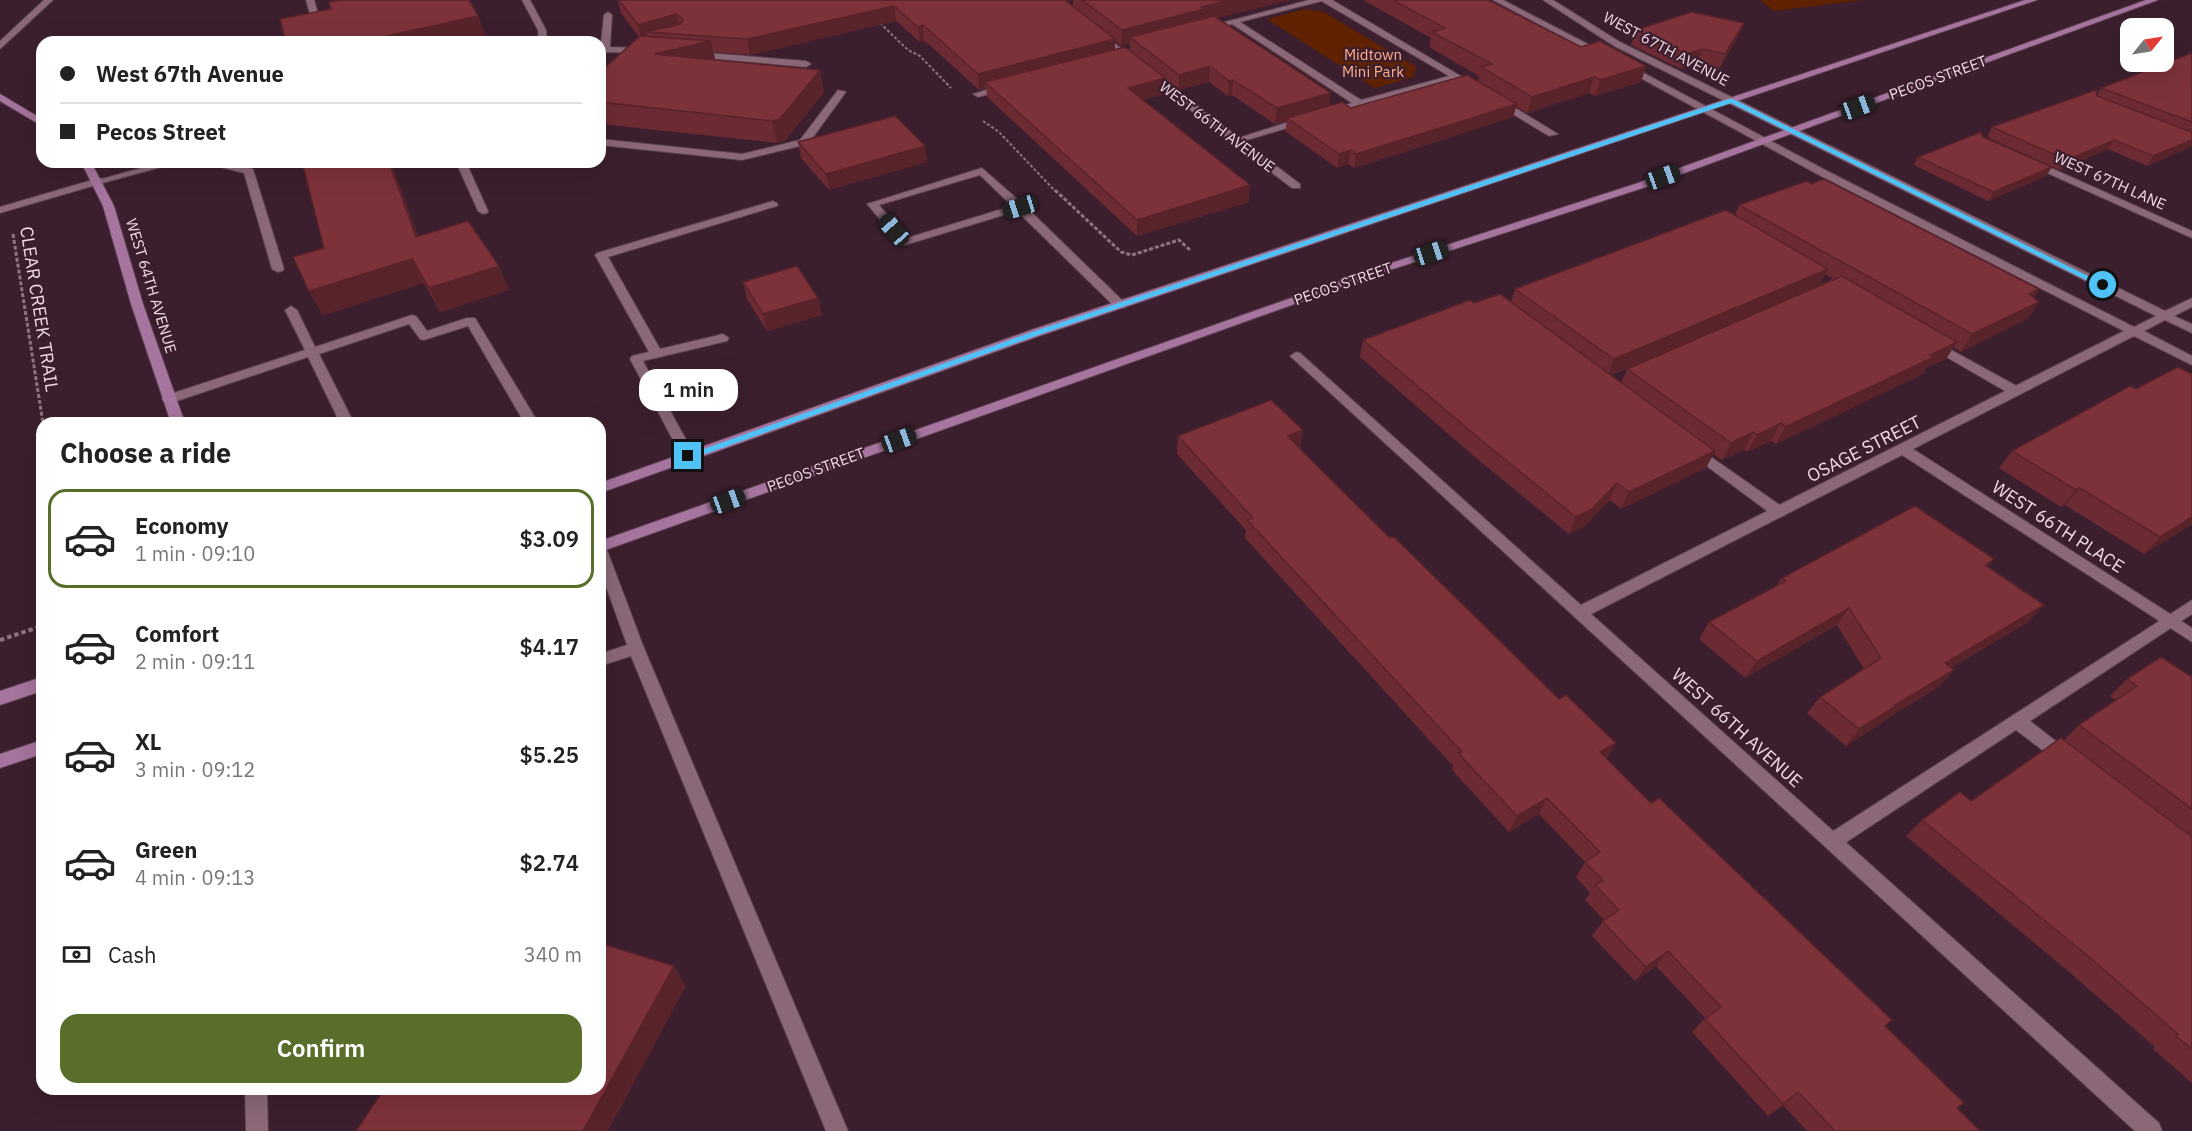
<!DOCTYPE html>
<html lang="en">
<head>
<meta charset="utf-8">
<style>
  :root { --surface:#fff; --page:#f2f2f2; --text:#222; --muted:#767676; --line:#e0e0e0; --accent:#586e2a }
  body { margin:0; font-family:"IBM Plex Sans",sans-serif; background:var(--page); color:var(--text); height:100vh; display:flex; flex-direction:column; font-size:22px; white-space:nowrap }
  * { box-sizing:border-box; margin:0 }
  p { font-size:20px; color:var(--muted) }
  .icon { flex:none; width:33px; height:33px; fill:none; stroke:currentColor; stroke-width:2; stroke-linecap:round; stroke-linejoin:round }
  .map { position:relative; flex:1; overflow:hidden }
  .drawer { position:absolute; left:36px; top:417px; width:570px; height:678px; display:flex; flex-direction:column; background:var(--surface); border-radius:18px; box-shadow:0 6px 24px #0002 }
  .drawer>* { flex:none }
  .hud { position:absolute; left:36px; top:36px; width:570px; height:132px; border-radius:18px; box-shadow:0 6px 24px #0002; display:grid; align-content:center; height:132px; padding:0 24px; background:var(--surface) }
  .needle { width:39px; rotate:60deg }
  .tools { position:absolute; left:2120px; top:18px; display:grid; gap:12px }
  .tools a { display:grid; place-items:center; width:54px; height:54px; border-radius:12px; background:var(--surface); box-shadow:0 6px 24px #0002; font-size:30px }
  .end { position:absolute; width:27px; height:27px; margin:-14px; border:8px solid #4fc3f7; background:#111; box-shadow:0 0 0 3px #111 }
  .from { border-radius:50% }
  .bubble { position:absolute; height:42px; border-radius:18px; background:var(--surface); box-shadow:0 6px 24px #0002; font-size:20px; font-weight:600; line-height:42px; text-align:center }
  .car { position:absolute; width:18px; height:36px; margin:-18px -9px; border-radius:8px; box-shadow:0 0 4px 2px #0007; background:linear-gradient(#222 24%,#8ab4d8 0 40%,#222 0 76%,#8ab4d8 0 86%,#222 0) }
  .hud b { display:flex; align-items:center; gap:21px; height:57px; font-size:22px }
  .hud b+b { border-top:2px solid var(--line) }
  .hud i { width:15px; height:15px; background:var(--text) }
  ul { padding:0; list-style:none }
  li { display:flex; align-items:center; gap:18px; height:99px; margin:0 12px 9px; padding:0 12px; border:3px solid transparent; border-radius:18px }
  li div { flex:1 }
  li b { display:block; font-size:22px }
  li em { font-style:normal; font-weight:600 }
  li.active { border-color:var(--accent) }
  li>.icon { width:54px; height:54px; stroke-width:1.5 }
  h2 { padding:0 24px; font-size:27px; line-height:72px }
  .pay { display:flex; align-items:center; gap:15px; height:66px; padding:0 24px; font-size:22px }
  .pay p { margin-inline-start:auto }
  .primary-button { display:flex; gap:12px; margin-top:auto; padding:12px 24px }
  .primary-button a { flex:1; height:69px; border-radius:18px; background:var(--accent); color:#fff; font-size:24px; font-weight:600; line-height:69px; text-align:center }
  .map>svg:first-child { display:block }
  .green { fill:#5f2100 }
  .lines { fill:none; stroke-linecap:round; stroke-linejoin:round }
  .lane-casing { stroke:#573f4b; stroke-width:2 }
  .street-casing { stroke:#573f4b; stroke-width:2 }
  .secondary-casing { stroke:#573f4b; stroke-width:2 }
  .path-far2 { stroke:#8d7480; stroke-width:2; stroke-dasharray:3 2; stroke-linecap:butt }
  .path-far1 { stroke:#8d7480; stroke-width:3; stroke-dasharray:4 2; stroke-linecap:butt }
  .path { stroke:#8d7480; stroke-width:4; stroke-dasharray:4.5 3; stroke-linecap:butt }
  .lane { fill:#8a6878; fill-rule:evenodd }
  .street { fill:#8a6878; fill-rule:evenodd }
  .secondary { fill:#a6749e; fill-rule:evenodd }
  .wall { fill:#6c2b32; fill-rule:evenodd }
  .shaded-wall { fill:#582329 }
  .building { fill:#7d323a; stroke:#582329; stroke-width:1.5 }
  .route { fill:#4fc3f7 }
  .labels { text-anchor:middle; stroke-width:4.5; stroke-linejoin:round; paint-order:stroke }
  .far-street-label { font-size:15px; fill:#eedae3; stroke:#3c1f2e }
  .far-park-label { font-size:15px; fill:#ffad8a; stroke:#3c1f2e }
  .street-label { font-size:18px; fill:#eedae3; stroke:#3c1f2e }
</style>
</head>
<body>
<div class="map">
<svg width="2192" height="1131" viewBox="0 0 2192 1131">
  <rect width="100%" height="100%" fill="#3c1f2e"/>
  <g class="green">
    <polygon points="1760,0 1863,0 1774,11"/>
    <polygon points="1305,9 1324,12 1416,67 1413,77 1375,88 1267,19"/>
  </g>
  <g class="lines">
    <g class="lane-casing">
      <g id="lane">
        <polygon points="44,0 53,0 0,49 0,41"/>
        <polygon points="306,0 314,0 320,20 328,20 328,24 313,25"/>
        <path d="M 1309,0 L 1332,0 L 1481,88 L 1473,90 L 1456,80 L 1330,115 L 1327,114 L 1327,110 L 1352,103 L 1232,24 L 1206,31 L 1202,28 ZM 1322,1 L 1323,2 L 1449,76 L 1361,100 L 1240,22 Z"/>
        <polygon points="608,12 612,15 610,47 645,48 649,51 648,53 600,52 604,15"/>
        <polygon points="544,35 547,36 547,40 512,42"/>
        <polygon points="696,52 806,61 811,64 806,67 693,57 693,53"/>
        <polygon points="1006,84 1011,87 1009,89 978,97 973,94"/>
        <polygon points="838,90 846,92 808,144 742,160 600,145 600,139 742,154 800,140"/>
        <polygon points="1496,100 1502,100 1558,134 1549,136 1496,104"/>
        <polygon points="1304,117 1309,120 1307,122 1234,144 1229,141"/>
        <polygon points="200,162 220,162 253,169 284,269 282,271 278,272 272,269 244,173"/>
        <polygon points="456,162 466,162 488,211 487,213 483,214 478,211"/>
        <path d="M 982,168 L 1024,205 L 1124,302 L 1124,308 L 1116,308 L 1017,211 L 905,245 L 901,244 L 867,204 ZM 980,175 L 1012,206 L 907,238 L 879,205 Z"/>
        <polygon points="99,178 103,179 103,183 0,213 0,207"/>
        <polygon points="773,201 778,204 777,206 608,257 660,349 723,334 729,338 727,341 643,361 695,456 688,461 683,459 630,359 632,356 649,352 595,255 597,253"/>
        <polygon points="291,306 297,310 315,347 412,315 416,316 427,331 467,318 475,318 536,419 531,423 511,423 521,417 468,326 424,340 420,339 409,324 319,354 354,423 340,423 308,357 174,402 164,402 162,399 164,396 305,350 285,310"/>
        <polygon points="1933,340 2022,389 2023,392 2017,396 2012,395 1929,347 1927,344"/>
        <polygon points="1694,445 1784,508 1786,512 1784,516 1774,516 1689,453 1687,450 1689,447"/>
        <polygon points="600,545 607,550 644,648 848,1131 826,1131 631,656 600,666 600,654 627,645 600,570"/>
        <polygon points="2192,600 2192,614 2030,721 2071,753 2074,758 2071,763 2065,765 2059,763 2016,730 1839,847 1833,849 1827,847 1824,841 1827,835"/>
        <polygon points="245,1089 267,1089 268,1131 246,1131"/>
      </g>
    </g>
    <g class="street-casing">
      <g id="street">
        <polygon points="522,0 530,0 546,30 547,42 539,42 538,30"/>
        <polygon points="1493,0 1503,0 1609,55 1601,57"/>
        <polygon points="1543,0 1553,0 1620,42 2165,311 2192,298 2192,307 2174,316 2192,324 2192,333 2165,320 2144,331 2192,356 2192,365 2134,336 1913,449 2192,628 2192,642 1902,455 1591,614 2159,1123 2162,1131 2135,1131 1290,356 1296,352 1300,353 1581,605 2124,331 1821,176 1622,68 1622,64 1625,63 1829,172 2134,327 2156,316 1614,46"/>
        <polygon points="1095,33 1101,33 1300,184 1300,188 1292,188 1095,37"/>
        <polygon points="2031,159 2192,231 2192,238 2027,164 2026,162"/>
        <polygon points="163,162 180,162 99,184 94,181"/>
      </g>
    </g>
    <g class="secondary-casing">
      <g id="secondary">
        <polygon points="2025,0 2037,0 1042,335 600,493 600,483 1034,329"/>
        <polygon points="2146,0 2158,0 1646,187 1390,270 600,552 600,541 1382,266 1638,183"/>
        <polygon points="0,94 42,119 42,126 0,101"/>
        <polygon points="81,162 91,162 114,206 143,304 185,423 171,423 131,304 103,206"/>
        <polygon points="42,677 42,691 0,705 0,691"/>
        <polygon points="42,740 42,754 0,768 0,754"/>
      </g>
    </g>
    <g class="path-far2">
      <polyline points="880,23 908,50 920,56 951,88"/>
      <polyline points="983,121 999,132 1056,192"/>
    </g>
    <g class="path-far1">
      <polyline points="1055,190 1121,252 1132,255 1179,240 1191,251"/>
      <polyline points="13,234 43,423"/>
    </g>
    <polyline class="path" points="0,640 42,626"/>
    <use href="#lane" class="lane"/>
    <use href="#street" class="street"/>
    <use href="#secondary" class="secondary"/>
  </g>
  <g class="wall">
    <path d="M 618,0 L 1072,0 L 1065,1 L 1073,6 L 1073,0 L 1290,0 L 1217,18 L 1331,93 L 1329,106 L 1351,108 L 1478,81 L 1479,76 L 1429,47 L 1431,38 L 1363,0 L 1488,0 L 1581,47 L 1646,66 L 1641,82 L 1595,96 L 1589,93 L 1527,113 L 1516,107 L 1513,117 L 1354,168 L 1348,164 L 1337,168 L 1285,131 L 1287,121 L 1275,124 L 1232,95 L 1228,96 L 1209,82 L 1179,90 L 1165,79 L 1164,94 L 1142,100 L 1249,202 L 1137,236 L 987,97 L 986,88 L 979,90 L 932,47 L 924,41 L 920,42 L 896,21 L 750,55 L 713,52 L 715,60 L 820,70 L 824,92 L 785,141 L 777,143 L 600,124 L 600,72 L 639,37 L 621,13 ZM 1115,40 L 1121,46 L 1130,43 L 1130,51 L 1115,50 Z"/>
    <polygon points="1744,23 1738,37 1719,69 1698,64 1681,69 1631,45 1636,30"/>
    <polygon points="2192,53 2192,146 2147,166 2108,149 2060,170 1987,137 1992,127 2097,95 2101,88"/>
    <polygon points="1983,137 2046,176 1988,201 1914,165 1918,157"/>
    <polygon points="798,142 925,146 927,162 829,190 801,158"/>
    <polygon points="391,162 418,236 509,290 440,312 424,283 323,315 309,291 324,248"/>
    <path d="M 1739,205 L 2039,289 L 2034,297 L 2039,302 L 2027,319 L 1961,352 L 1953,347 L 1946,359 L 1926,368 L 1923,374 L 1776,444 L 1771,441 L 1747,452 L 1744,450 L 1722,460 L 1713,454 L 1706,468 L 1621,509 L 1610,500 L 1585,526 L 1569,534 L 1476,458 L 1360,357 L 1363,340 L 1474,303 L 1511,302 L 1515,289 L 1735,215 ZM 1825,274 L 1833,279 L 1819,285 ZM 1791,298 L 1627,369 L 1621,383 L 1611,375 Z"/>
    <polygon points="743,282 818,298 822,315 767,331 747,299"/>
    <polygon points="2192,374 2192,524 2144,554 2065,505 2061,507 1999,468 2012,451 2136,389"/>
    <polygon points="1303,430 1300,447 1299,448 1651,803 1885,1026 1957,1108 1980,1131 1807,1131 1783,1105 1768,1116 1692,1032 1705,1018 1656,966 1635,981 1592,936 1604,920 1585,900 1590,893 1576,877 1585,862 1539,814 1509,832 1452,770 1453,766 1245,538 1246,530 1177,454 1178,436"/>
    <polygon points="1988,567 2044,605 2028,622 1951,668 1939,687 1886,719 1882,723 1846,746 1807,713 1820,697 1864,669 1837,625 1745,678 1699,639 1709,622 1776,586 1782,578"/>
    <polygon points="2192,677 2192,1083 2153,1049 2155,1047 2068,971 1906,836 1922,820 1971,801 2064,740 2079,725 2116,700 2110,696 2127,679"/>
  </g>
  <g class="shaded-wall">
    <polygon points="1229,0 1290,0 1204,21 1130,37 1130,43 1121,46 1122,30 1201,7"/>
    <polygon points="894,6 896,21 750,55 747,39"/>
    <polygon points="676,14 680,30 646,32 648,39 642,41 638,25"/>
    <polygon points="478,16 486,37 465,42 360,42"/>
    <polygon points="1744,23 1738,37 1719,69 1725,54"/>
    <polygon points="923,25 924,41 920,42 918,27"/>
    <polygon points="1115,39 1115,55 985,82 986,88 979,90 978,74"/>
    <polygon points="711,41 716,63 654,54"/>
    <polygon points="1703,49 1698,64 1681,69 1686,54"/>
    <polygon points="1210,66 1209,82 1179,90 1179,75"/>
    <polygon points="1646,66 1641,82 1595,96 1600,80"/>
    <polygon points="820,70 824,92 785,141 777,143 772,121"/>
    <polygon points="1594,77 1589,93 1527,113 1532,97"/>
    <polygon points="1165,78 1164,94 1127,104 1128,88"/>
    <polygon points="1233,80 1232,95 1228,96 1229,81"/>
    <polygon points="1331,93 1329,108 1287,118 1287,121 1275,124 1277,108"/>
    <polygon points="1517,104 1513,117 1354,168 1356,154"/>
    <polygon points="2114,140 2108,149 2060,170 2067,160"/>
    <polygon points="2192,140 2192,146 2147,166 2153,156"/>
    <polygon points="925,146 927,162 829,190 826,174"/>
    <polygon points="1351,150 1348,164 1337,168 1339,154"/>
    <polygon points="389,162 391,162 427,261 416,237"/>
    <polygon points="2052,167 2046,176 1988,201 1993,192"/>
    <polygon points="1250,185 1249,202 1137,236 1137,220"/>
    <polygon points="412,259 424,283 323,315 309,291"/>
    <polygon points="499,266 509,290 440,312 429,288"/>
    <polygon points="1828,269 1819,286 1607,376 1614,359"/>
    <polygon points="2039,289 2028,306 2029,294"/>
    <polygon points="818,298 822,315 767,331 763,314"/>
    <polygon points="2039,302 2027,319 1961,352 1972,334"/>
    <polygon points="1957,342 1946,359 1926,368 1923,374 1776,444 1785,427"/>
    <polygon points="1781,423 1771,441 1747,452 1757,435"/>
    <polygon points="1303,430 1300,447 1286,453 1288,436"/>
    <polygon points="1753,432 1744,450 1722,460 1731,443"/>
    <polygon points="1715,451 1706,468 1621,509 1629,492"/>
    <polygon points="1617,483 1610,500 1585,526 1569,534 1576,517"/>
    <polygon points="2080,488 2065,505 2061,507 2076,490"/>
    <polygon points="2192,517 2192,524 2144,554 2160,537"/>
    <polygon points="1994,559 1980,576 1985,565"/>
    <polygon points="2044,605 2028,622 1930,680 1945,663"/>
    <polygon points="1849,608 1837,625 1745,678 1757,661"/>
    <polygon points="1954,670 1939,687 1886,719 1882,723 1846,746 1859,729 1895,705"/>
    <polygon points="1616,743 1607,759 1600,752"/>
    <polygon points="1547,798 1539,814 1509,832 1517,816"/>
    <polygon points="1668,951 1656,966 1635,981 1646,967"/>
    <polygon points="674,966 686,986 608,1131 583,1131"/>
  </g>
  <g class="building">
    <polygon points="340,0 469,0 478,16 360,42 286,42 280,19 331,9 329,2"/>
    <polygon points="619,0 1065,0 1115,39 978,74 930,31 923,25 918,27 894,6 747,39 646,32 681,24 683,19 676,14 638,25"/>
    <polygon points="1082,0 1229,0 1201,7 1204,9 1122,30"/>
    <polygon points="1393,0 1488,0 1581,47 1600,41 1646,66 1600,80 1594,77 1532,97 1481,67 1492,64 1432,32 1445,28"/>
    <polygon points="1692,12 1744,23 1725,54 1703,49 1686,54 1636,30"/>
    <polygon points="1214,16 1331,93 1277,108 1233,80 1229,81 1210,66 1179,75 1130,37"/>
    <polygon points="640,36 711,41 654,54 820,70 780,119 772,121 600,102 600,72"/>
    <polygon points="1125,47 1165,78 1128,88 1250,185 1137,220 985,82"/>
    <polygon points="2192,53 2192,122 2101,88"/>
    <polygon points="1467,75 1517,104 1356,154 1351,150 1339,154 1287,118 1342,102 1351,108"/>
    <polygon points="2096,90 2097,96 2192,132 2192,140 2153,156 2114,140 2067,160 1992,127"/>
    <polygon points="895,116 925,146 826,174 798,142"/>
    <polygon points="1981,132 1983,137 2052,167 1993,192 1918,157"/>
    <polygon points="302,162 389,162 416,237 468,221 499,266 429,288 412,259 309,291 293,257 324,248"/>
    <polygon points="1824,179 2039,289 2029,294 2039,302 1972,334 1739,205 1807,181 1812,184"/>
    <polygon points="1726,210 1828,269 1614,359 1515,289"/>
    <polygon points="797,266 818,298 763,314 743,282"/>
    <polygon points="1842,276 1957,342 1930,355 1934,357 1785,427 1781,423 1757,435 1753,432 1731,443 1627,369"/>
    <polygon points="1500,294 1715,451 1629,492 1617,483 1592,509 1576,517 1481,440 1363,340 1470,300 1474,303"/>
    <polygon points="2178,367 2192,374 2192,517 2160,537 2080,488 2076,490 2012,451 2130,386 2136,389"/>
    <polygon points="1271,400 1303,430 1288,436 1307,456 1390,538 1394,537 1559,699 1566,695 1616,743 1600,752 1651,803 1659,798 1892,1020 1885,1026 1964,1103 1957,1108 1980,1131 1835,1131 1798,1092 1783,1104 1705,1019 1721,1007 1668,951 1646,967 1602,921 1619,910 1595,885 1603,880 1585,862 1600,852 1547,798 1517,816 1458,753 1462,752 1247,520 1253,518 1178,436"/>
    <polygon points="1915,506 1994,559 1985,565 2044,605 1945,663 1954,670 1895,705 1896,706 1859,729 1820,697 1881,658 1849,608 1757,661 1709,622 1786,581 1782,578"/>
    <polygon points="2161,657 2192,677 2192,809 2079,725 2137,686 2127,679"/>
    <polygon points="2061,738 2192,837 2192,1049 2176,1036 2178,1034 2088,956 1922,820 1960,792 1971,801"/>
    <polygon points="600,943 674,966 583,1131 356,1131 384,1089 600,1089"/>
  </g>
  <polygon class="route" points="1729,99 1733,99 2106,285 2100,287 1731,103 1041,334 691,459 684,456 1035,331"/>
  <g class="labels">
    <g class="far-street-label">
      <text transform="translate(1666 49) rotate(28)" y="5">WEST 67TH AVENUE</text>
      <text transform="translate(1938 78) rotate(-20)" y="5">PECOS STREET</text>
      <text transform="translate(1217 127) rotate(37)" y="5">WEST 66TH AVENUE</text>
      <text transform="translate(2110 181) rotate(24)" y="5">WEST 67TH LANE</text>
      <text transform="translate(1343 284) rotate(-19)" y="5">PECOS STREET</text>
      <text transform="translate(151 286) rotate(73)" y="5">WEST 64TH AVENUE</text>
      <text transform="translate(816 470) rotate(-20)" y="5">PECOS STREET</text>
    </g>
    <g class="far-park-label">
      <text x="1373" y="60">Midtown<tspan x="1373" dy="17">Mini Park</tspan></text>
    </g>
    <g class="street-label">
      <text transform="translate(39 309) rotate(81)" y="6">CLEAR CREEK TRAIL</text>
      <text transform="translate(1864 449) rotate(-27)" y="6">OSAGE STREET</text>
      <text transform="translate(2058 527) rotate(33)" y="6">WEST 66TH PLACE</text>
      <text transform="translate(1737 728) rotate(42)" y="6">WEST 66TH AVENUE</text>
    </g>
  </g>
</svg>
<div class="tools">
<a><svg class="needle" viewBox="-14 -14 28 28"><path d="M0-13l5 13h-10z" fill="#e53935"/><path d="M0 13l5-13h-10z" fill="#767676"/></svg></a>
</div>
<i class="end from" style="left:2103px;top:285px"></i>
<i class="end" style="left:688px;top:456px"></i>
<div class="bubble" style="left:639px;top:369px;width:99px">1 min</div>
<i class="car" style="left:1858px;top:107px;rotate:70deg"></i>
<i class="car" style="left:1663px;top:177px;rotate:70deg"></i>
<i class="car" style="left:1020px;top:207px;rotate:253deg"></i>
<i class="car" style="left:894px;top:230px;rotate:319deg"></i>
<i class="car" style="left:1431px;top:253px;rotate:72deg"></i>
<i class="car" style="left:899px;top:440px;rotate:70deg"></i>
<i class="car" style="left:728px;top:501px;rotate:70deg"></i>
<div class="hud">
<b><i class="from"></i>West 67th Avenue</b>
<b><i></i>Pecos Street</b>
</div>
<section class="drawer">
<h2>Choose a ride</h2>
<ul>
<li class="active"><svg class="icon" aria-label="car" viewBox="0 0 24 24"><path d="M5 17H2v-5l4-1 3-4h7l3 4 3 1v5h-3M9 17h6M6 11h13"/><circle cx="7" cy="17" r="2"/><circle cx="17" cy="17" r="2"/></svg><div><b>Economy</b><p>1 min · 09:10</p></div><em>$3.09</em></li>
<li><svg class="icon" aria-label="car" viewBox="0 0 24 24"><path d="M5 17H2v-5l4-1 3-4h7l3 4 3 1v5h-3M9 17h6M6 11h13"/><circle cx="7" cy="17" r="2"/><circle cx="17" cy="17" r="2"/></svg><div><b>Comfort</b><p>2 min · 09:11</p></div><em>$4.17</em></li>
<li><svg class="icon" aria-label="car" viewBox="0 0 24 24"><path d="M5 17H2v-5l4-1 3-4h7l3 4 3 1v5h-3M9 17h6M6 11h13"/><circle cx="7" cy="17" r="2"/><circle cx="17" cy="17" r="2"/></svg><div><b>XL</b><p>3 min · 09:12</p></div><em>$5.25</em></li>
<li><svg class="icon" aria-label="car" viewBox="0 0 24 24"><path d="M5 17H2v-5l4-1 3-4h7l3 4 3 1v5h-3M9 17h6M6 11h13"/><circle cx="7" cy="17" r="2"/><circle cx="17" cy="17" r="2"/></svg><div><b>Green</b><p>4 min · 09:13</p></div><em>$2.74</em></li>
</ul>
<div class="pay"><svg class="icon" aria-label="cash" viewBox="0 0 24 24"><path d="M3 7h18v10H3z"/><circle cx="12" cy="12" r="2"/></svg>Cash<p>340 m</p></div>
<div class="primary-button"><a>Confirm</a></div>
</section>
</div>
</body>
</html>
